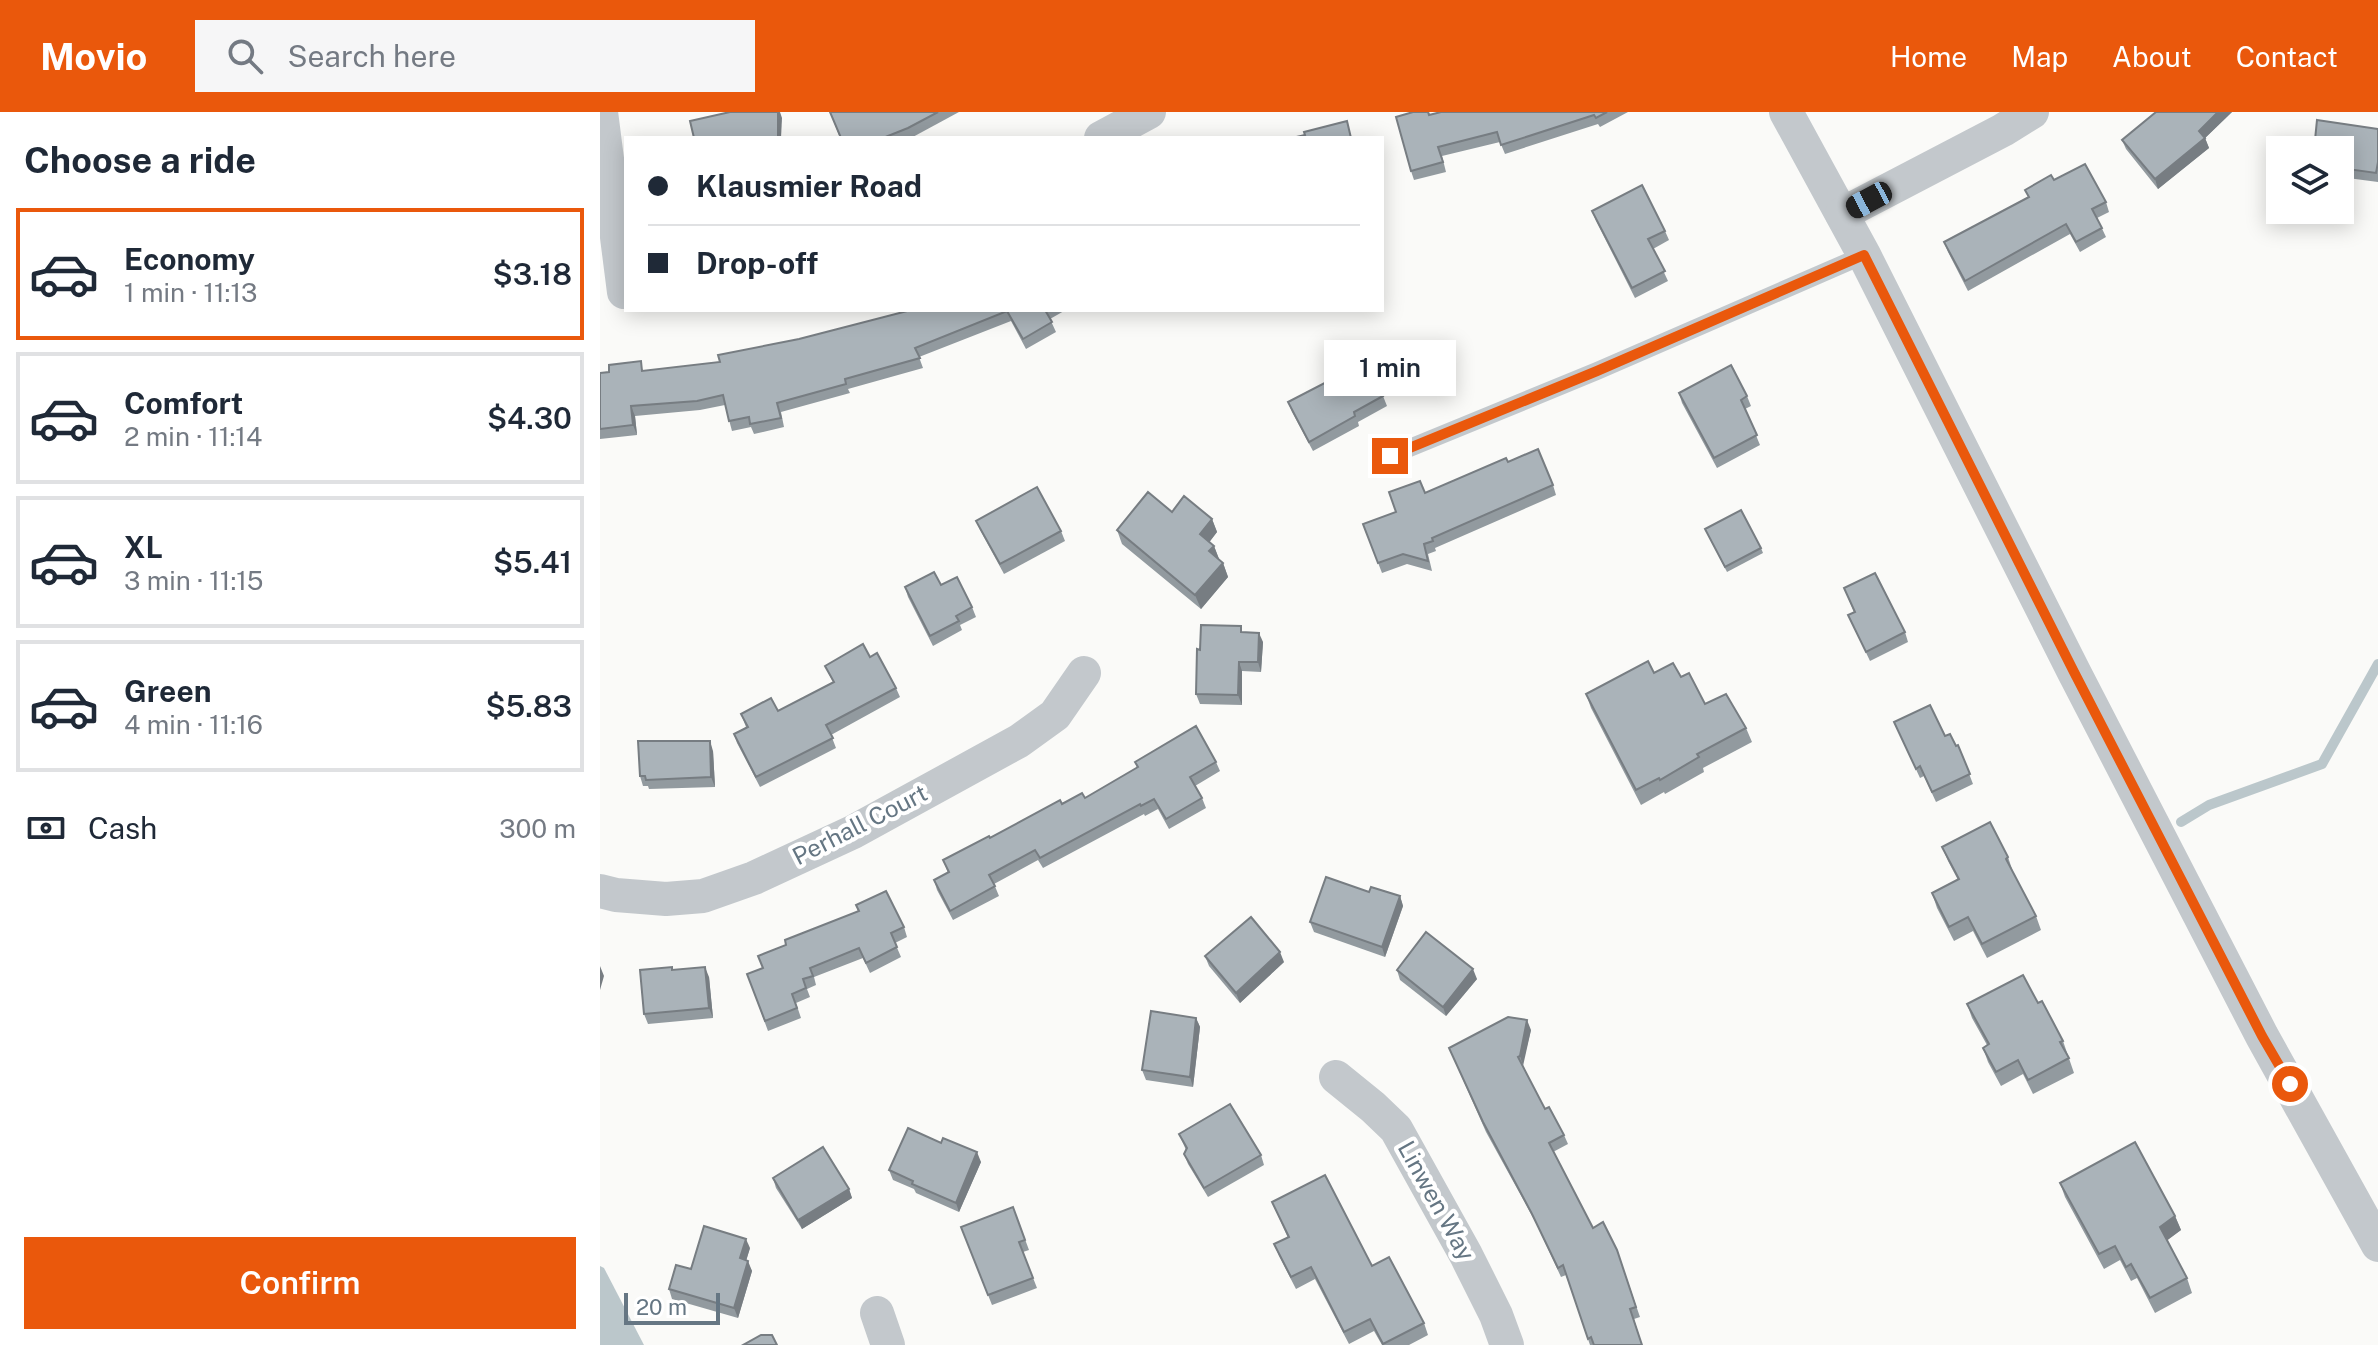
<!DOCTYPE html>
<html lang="en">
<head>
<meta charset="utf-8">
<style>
  :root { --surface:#fff; --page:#f6f6f7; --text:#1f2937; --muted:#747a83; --line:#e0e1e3; --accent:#ea580c }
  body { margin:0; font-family:"Public Sans",sans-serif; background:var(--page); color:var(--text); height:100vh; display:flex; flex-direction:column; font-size:30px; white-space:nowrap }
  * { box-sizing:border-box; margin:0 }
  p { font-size:26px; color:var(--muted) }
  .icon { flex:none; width:44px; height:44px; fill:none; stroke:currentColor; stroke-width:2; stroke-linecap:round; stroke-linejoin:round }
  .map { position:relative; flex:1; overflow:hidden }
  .side { display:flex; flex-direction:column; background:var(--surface); width:600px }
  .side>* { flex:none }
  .guide { position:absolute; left:24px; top:24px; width:760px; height:176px; border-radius:0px; box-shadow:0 4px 20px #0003; display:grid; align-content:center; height:176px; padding:0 24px; background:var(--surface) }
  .buttons { position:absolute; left:1666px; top:24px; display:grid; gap:16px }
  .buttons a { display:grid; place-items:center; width:88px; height:88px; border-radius:0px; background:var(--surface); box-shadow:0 4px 20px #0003; font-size:40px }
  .scale { position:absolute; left:24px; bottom:20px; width:96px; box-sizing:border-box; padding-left:8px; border:4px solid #657683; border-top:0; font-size:22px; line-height:28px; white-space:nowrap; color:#657683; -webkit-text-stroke:6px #fff; paint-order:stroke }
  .end { position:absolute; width:36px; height:36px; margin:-18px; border:10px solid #ea580c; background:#fff; box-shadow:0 0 0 4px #fff }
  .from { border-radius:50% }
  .bubble { position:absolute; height:56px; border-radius:0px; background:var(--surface); box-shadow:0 4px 20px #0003; font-size:26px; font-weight:600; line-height:56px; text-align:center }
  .car { position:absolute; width:24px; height:48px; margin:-24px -12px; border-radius:10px; box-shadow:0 0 6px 2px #0007; background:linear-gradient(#222 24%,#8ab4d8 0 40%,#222 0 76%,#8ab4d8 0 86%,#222 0) }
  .guide b { display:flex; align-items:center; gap:28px; height:76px; font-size:30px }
  .guide b+b { border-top:2px solid var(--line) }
  .guide i { width:20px; height:20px; background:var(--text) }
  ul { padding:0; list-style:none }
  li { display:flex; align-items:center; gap:24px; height:132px; margin:0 16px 12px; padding:0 8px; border:4px solid var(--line); border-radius:0px }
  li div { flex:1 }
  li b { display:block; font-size:30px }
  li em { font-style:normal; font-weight:600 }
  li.active { border-color:var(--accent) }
  li>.icon { width:72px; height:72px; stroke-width:1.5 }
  h2 { padding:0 24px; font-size:36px; line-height:96px }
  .pay { display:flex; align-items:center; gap:20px; height:88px; padding:0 24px; font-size:30px }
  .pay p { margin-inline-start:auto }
  .button { display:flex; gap:16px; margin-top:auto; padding:16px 24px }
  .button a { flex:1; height:92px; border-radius:0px; background:var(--accent); color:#fff; font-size:32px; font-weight:600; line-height:92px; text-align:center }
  header { display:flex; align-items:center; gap:48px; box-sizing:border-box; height:112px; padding:0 40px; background:var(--accent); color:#fff }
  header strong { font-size:38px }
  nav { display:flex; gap:44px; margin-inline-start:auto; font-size:28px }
  .search { width:560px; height:72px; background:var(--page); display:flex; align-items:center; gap:20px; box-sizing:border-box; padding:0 28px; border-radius:0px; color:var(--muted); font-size:30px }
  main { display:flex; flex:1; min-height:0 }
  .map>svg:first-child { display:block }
  .water { fill:#bbc7cb }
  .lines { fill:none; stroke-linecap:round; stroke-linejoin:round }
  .stream { stroke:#bbc7cb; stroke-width:10 }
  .service { stroke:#c3c8cc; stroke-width:18 }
  .minor { stroke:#c3c8cc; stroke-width:34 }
  .wall { fill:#929a9f }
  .shaded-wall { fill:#777d82 }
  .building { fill:#aab3b9; stroke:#777d82; stroke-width:2 }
  .route { stroke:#ea580c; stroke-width:10 }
  .labels { text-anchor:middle; stroke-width:8; stroke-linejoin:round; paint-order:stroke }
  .street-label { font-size:24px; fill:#657683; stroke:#fff }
</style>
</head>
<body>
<header>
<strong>Movio</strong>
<div class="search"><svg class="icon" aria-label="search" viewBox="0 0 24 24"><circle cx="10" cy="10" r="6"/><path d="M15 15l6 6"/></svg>Search here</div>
<nav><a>Home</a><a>Map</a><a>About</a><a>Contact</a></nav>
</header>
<main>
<section class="side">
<h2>Choose a ride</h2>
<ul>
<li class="active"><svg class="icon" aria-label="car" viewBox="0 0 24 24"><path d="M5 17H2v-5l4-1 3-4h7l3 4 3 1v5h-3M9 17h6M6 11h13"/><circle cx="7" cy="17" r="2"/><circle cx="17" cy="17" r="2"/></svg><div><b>Economy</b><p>1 min · 11:13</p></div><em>$3.18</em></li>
<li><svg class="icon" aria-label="car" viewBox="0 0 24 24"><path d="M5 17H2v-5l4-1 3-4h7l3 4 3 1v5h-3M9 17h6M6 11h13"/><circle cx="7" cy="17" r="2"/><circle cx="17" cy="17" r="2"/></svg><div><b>Comfort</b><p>2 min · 11:14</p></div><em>$4.30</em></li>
<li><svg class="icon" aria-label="car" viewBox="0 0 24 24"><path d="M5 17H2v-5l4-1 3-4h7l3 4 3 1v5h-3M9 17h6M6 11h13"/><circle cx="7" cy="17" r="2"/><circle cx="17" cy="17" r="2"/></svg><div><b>XL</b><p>3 min · 11:15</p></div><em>$5.41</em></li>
<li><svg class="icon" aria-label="car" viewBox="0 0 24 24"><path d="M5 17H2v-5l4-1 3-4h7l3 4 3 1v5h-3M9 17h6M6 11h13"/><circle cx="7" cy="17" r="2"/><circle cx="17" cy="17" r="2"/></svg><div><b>Green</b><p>4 min · 11:16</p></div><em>$5.83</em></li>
</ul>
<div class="pay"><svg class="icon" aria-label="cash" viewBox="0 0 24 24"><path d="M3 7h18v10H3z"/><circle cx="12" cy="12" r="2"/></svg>Cash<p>300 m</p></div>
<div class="button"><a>Confirm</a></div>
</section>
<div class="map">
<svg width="1778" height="1233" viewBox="0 0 1778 1233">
  <rect width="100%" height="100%" fill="#fafaf8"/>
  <polygon class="water" points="0,1154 4,1156 44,1233 0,1233"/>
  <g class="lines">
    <polyline class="stream" points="1581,710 1609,693 1722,652 1778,552"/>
    <polyline class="service" points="790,344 997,259 1264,143"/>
    <g class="minor">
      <polyline points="1,0 24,180"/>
      <polyline points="1186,0 1264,143 1474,560 1662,924 1778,1133"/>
      <polyline points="501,26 549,0"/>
      <polyline points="1242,102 1403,18 1432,0"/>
      <polyline points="0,779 16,783 66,787 103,784 154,766 253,720 419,629 455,603 484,561"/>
      <polyline points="736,965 773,995 796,1017 866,1143 896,1203 907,1233"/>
      <polyline points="277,1201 288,1233"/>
    </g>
  </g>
  <g class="wall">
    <polygon points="230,0 359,0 311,26 240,26"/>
    <polygon points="829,0 830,3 841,0 1028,0 1000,15 998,12 905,42 900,30 842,44 846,60 814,68 811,59"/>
    <polygon points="1556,0 1632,0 1605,26 1609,36 1558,77 1526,37 1522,28"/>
    <polygon points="1778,17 1778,70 1740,65 1740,38"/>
    <polygon points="1454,68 1506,90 1509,100 1497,106 1506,125 1480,140 1470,122 1368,179 1348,140 1344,130 1428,85 1425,78"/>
    <polygon points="992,99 1065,119 1069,128 1053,137 1068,169 1035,186 996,109"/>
    <polygon points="311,198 464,199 450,207 456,220 426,237 411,209 319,245 323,256 248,277 250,281 181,300 184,315 154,322 151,315 132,319 125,293 100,298 35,304 37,323 0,327 0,261 44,259 120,250 199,227"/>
    <polygon points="1079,281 1147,284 1151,294 1145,297 1160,333 1117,356 1082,291"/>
    <polygon points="783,284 787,294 758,310 759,314 713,339 692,300 688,290"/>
    <polygon points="908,350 953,373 956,383 835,436 836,439 828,442 832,459 807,452 782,461 763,412 796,400 825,381"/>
    <polygon points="572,400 612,407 617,420 609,430 614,434 619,447 623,451 628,465 601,497 522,432 517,418"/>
    <polygon points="376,409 461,419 465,429 404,462 380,418"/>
    <polygon points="1105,417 1161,436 1163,441 1127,460"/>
    <polygon points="305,475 372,495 376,505 360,513 362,518 333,534 308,485"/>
    <polygon points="1244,476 1305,520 1308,530 1270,549 1248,503 1254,500"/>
    <polygon points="643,520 663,530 661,560 642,559 642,593 600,592 596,582 600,538"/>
    <polygon points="270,545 296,576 300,585 231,623 236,636 160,675 137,631 134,622 146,615 141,602 178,599 233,570 225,554"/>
    <polygon points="1054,561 1081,565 1105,592 1146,616 1152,630 1103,656 1104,660 1065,682 1064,680 1041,693 991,596 986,582"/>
    <polygon points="1294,610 1345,624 1356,634 1358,633 1373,672 1336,690 1324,664 1320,666"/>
    <polygon points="113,639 115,675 49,677 48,674 43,674 40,664"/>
    <polygon points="535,650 616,650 620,659 595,674 602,686 606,696 569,717 558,697 545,704 544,702 443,756 438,748 394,772 399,784 353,808 337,778 334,768 348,761 343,748 462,692 485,686 537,656"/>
    <polygon points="1342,735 1408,745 1413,760 1436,804 1441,818 1387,846 1373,819 1354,829 1337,796 1332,781 1358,768 1348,749"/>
    <polygon points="769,780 800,784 803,794 785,845 714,820 710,810"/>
    <polygon points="256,793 304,815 307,825 295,831 301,845 270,861 263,846 214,865 216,873 207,877 210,885 196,891 201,906 168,919 147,862 163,856 186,833 258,799"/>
    <polygon points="605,844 684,850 640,891 609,854"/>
    <polygon points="74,858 109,865 113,906 48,912 44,902"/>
    <polygon points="797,858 877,867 846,904 800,868"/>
    <polygon points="1438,891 1463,929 1474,961 1433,982 1423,962 1401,974 1388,950 1383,936 1387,933 1372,906 1367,892"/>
    <polygon points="596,906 600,915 593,975 546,968 542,958"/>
    <polygon points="931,918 922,954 945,997 964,1023 968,1032 953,1040 993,1116 1017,1138 1040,1205 1034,1207 1042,1233 990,1233 966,1163 961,1165 936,1111 886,1020 849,936"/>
    <polygon points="579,1022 661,1043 664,1053 608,1085 588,1052 584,1042 586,1038"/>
    <polygon points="341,1031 381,1050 359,1100 316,1081 314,1077 293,1068 289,1058"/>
    <polygon points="173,1066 249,1077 252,1086 202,1117 176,1076"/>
    <polygon points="1460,1071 1575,1104 1581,1118 1567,1128 1587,1166 1592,1181 1555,1201 1537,1166 1531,1169 1520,1148 1504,1157 1465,1085"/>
    <polygon points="672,1090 772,1154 824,1211 828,1223 809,1233 782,1233 774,1219 749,1232 715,1167 696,1177 679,1144 674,1132 688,1126"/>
    <polygon points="413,1095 429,1138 423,1140 437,1176 392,1193 361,1115"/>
    <polygon points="150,1136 146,1148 152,1159 138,1206 72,1187 69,1177"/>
  </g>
  <g class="shaded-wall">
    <polygon points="178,0 180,0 182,6 181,26 178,26"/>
    <polygon points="1618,0 1632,0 1602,29 1599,19"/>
    <polygon points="1605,26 1609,36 1558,77 1555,67"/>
    <polygon points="31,294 35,304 37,323 33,313"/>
    <polygon points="612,407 617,420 605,436 600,422"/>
    <polygon points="614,434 619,447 609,439"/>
    <polygon points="623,451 628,465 601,497 595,483"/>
    <polygon points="659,521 663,530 661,560 658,550"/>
    <polygon points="639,550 642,559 642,593 638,583"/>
    <polygon points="110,629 113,639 115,675 111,665"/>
    <polygon points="800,784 803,794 785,845 782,835"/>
    <polygon points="680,840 684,850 640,891 636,881"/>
    <polygon points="0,854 4,864 0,878"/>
    <polygon points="105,855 109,865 113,906 109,896"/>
    <polygon points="873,857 877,867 846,904 843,895"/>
    <polygon points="596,906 600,915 593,975 590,965"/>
    <polygon points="927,908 931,918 923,954 920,944"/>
    <polygon points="377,1040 381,1050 359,1100 356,1091"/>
    <polygon points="249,1077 252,1086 202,1117 198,1108"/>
    <polygon points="1575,1104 1581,1118 1565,1130 1560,1115"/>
    <polygon points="146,1127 150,1136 144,1156 140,1146"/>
    <polygon points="148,1149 152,1159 138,1206 134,1196"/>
  </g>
  <g class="building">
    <polygon points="130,0 178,0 178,26 94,26 90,9"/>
    <polygon points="230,0 338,0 308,16 283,26 241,26"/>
    <polygon points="813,0 828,0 829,3 841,0 1007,0 996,6 994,3 901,33 897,20 838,35 843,50 811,59 796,5"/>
    <polygon points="1556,0 1618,0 1599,19 1605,26 1555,67 1522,28"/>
    <polygon points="1717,8 1778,17 1778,50 1776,61 1740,56 1740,38 1714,38"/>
    <polygon points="747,9 751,26 692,26 705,23 704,20"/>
    <polygon points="1485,52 1506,90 1492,97 1502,116 1476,130 1466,112 1365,169 1344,130 1429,85 1425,78 1451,63 1454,68"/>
    <polygon points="1042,73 1065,119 1048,127 1065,159 1032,176 992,99"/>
    <polygon points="311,198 445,198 452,210 423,227 407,199 315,236 320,246 245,267 246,272 177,291 181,306 150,312 149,305 129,309 123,283 97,289 31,294 33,313 0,317 0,261 9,260 9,253 41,249 42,259 120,250 118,243 199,227"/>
    <polygon points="765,250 783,284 754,300 755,304 709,330 688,290"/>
    <polygon points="1131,253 1147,284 1141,288 1157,323 1114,346 1079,281"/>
    <polygon points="938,337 953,373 832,426 833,429 824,432 828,449 803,442 778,451 763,412 796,400 789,380 820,369 825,381 906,346 908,350"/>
    <polygon points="437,375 461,419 400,452 376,409"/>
    <polygon points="548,380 572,400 584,384 612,407 600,422 614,434 609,439 623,451 595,483 517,418"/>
    <polygon points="1141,398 1161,436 1125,455 1105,417"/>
    <polygon points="334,460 341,473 357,465 372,495 356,504 359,509 330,524 305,475"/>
    <polygon points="1275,461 1305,520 1266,540 1248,503 1255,500 1244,476"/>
    <polygon points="601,513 641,514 641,520 659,521 658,550 639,550 638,583 596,582 597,537 600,538"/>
    <polygon points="263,532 270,545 277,541 296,576 226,613 233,626 156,665 134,622 148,615 141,602 171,586 178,599 234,570 225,554"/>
    <polygon points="1048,549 1054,561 1073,551 1081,565 1089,561 1105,592 1126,582 1146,616 1097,642 1099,645 1060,668 1059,666 1036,678 986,582"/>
    <polygon points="1330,593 1345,624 1350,622 1356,634 1358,633 1370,662 1332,680 1320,654 1316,657 1294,610"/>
    <polygon points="596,614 616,650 590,665 602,686 566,707 554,687 541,694 540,692 440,746 435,738 389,763 395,774 350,799 334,768 349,760 343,748 389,724 390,726 460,688 462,692 482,681 485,686 538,655 535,650"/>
    <polygon points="38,629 110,629 111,665 46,668 45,664 40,664"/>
    <polygon points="1390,710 1408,745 1406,747 1436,804 1382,832 1368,805 1349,815 1332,781 1359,767 1342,735"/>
    <polygon points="726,765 769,780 771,775 800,784 782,835 710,810"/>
    <polygon points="286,779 304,815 291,821 297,835 266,851 259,836 210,856 213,864 203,867 206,876 192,882 197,896 165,909 147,862 163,856 158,844 186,833 185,828 259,799 256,793"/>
    <polygon points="651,805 680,840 636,881 605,844"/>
    <polygon points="826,820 873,857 843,895 797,858"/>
    <polygon points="72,855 72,858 105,855 109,896 44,902 40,858"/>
    <polygon points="1423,863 1438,891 1442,889 1463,929 1460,930 1469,946 1428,968 1418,948 1396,960 1383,936 1389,932 1367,892"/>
    <polygon points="551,899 596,906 590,965 542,958"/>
    <polygon points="908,905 927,908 920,944 918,945 945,997 949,995 964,1023 949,1031 993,1116 1003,1110 1017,1138 1036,1195 1030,1197 1042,1233 994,1233 991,1225 988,1227 963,1153 958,1156 932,1102 883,1010 849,936"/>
    <polygon points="630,992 661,1043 604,1076 584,1042 587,1036 579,1022"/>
    <polygon points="308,1016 341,1031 343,1026 377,1040 356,1091 312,1072 313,1069 289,1058"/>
    <polygon points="1535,1030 1575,1104 1560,1115 1587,1166 1550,1186 1531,1152 1526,1155 1515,1134 1499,1142 1460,1071"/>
    <polygon points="223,1035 249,1077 198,1108 173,1066"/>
    <polygon points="725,1063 772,1154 789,1145 824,1211 783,1232 770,1207 744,1220 711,1155 691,1165 674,1132 689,1125 672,1090"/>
    <polygon points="413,1095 425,1128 419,1130 433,1166 388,1183 361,1115"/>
    <polygon points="104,1114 146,1127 140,1146 148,1149 134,1196 69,1177 76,1153 91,1157"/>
    <polygon points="161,1223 172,1223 177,1233 143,1233"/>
  </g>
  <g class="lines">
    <polyline class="route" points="790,344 997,259 1264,143 1474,560 1662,924 1690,972"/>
  </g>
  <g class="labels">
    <g class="street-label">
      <text transform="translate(260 713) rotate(-27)" y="8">Perhall Court</text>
      <text transform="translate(836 1089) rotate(61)" y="8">Linwen Way</text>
    </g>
  </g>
</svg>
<div class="buttons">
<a><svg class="icon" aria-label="layers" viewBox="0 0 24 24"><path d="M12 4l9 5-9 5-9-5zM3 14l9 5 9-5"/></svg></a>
</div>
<div class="scale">20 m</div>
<i class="end from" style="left:1690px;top:972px"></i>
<i class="end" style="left:790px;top:344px"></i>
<div class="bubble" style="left:724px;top:228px;width:132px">1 min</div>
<i class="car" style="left:1269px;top:88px;rotate:242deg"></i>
<div class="guide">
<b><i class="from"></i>Klausmier Road</b>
<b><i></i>Drop-off</b>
</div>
</div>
</main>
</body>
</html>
